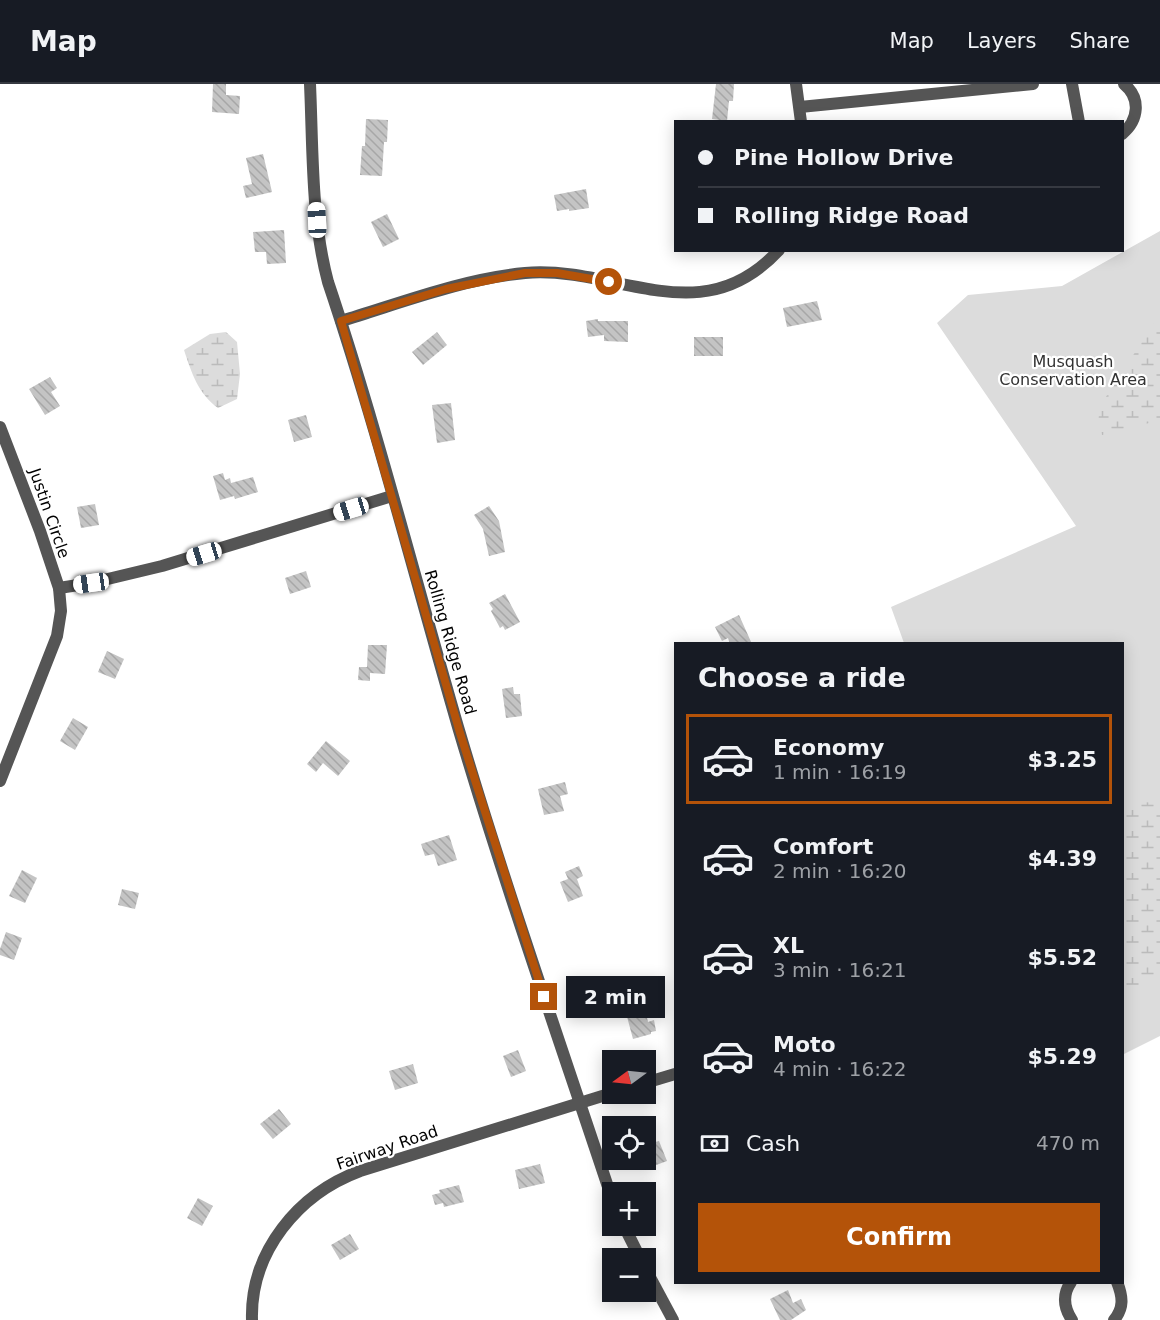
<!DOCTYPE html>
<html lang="en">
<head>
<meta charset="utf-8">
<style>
  :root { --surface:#171b24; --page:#20242c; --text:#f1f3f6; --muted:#9ea1a6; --line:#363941; --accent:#b45309 }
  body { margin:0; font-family:"DejaVu Sans",sans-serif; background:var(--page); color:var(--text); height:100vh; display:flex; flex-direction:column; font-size:22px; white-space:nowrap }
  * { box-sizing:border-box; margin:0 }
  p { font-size:20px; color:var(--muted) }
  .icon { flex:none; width:33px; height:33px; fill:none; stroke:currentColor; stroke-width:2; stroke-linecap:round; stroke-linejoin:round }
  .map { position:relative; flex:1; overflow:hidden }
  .details { position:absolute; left:674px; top:558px; width:450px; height:642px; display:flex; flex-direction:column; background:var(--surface); border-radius:0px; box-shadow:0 3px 15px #0003 }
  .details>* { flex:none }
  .banner { position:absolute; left:674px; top:36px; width:450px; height:132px; border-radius:0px; box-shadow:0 3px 15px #0003; display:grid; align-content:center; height:132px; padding:0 24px; background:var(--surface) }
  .needle { width:39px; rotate:255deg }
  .tools { position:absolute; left:602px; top:966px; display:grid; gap:12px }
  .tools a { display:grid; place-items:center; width:54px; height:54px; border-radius:0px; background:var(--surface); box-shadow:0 3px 15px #0003; font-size:30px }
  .end { position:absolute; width:27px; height:27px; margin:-14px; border:8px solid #b45309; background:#fff; box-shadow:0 0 0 3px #fff }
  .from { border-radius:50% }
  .bubble { position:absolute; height:42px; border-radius:0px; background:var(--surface); box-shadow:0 3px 15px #0003; font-size:20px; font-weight:800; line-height:42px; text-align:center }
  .car { position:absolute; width:18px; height:36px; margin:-18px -9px; border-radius:8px; box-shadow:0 0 4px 2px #0007; background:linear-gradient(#fff 24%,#345 0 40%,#fff 0 76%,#345 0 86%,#fff 0) }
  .banner b { display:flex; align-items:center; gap:21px; height:57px; font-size:22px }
  .banner b+b { border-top:2px solid var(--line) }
  .banner i { width:15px; height:15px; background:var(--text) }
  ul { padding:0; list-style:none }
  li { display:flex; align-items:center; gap:18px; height:90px; margin:0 12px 9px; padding:0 12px; border:3px solid transparent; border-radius:0px }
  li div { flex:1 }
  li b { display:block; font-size:22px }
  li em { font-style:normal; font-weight:800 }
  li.current { border-color:var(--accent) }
  li>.icon { width:54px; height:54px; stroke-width:1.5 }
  h2 { padding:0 24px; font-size:27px; line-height:72px }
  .pay { display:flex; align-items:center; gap:15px; height:66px; padding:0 24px; font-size:22px }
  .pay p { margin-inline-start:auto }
  .button { display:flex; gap:12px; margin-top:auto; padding:12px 24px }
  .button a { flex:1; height:69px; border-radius:0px; background:var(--accent); color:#fff; font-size:24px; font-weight:800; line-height:69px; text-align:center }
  header { display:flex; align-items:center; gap:36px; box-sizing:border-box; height:84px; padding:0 30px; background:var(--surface); border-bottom:2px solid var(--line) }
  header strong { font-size:28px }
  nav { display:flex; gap:33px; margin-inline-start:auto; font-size:21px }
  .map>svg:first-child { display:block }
  .green { fill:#dcdcdc }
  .wetland { fill:url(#wetland-marsh) }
  .building { fill:url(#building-back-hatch) }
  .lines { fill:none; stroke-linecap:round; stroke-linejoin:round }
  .minor { stroke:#555; stroke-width:12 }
  .route { stroke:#b45309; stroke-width:8 }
  .labels { text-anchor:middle; stroke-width:4.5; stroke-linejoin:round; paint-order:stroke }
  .park-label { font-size:16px; fill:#333; stroke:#fff }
  .street-label { font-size:16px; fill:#000; stroke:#fff }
</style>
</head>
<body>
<header>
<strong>Map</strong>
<nav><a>Map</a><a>Layers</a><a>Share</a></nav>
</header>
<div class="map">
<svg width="1160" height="1236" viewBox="0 0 1160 1236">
  <defs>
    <pattern id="wetland-marsh" width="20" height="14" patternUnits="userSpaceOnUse" patternTransform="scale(1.5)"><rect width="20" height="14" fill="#dcdcdc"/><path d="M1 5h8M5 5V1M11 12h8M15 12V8" fill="none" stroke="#bbb"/></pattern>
    <pattern id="building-back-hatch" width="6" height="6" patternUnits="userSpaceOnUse" patternTransform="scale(1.5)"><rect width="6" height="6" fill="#c4c4c4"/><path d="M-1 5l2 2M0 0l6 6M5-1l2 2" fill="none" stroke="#a7a7a7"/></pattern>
  </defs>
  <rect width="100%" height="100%" fill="#fff"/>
  <polygon class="green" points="1160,147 1160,952 1122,971 1122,560 904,559 891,523 1076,442 937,239 968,211 1062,202"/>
  <g class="wetland">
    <polygon points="1160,230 1160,335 1123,348 1102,351 1098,340 1100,322"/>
    <path d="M 226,248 L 237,258 L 240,290 L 237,315 L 218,324 C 198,309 192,290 184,266 L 210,250 Z"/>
    <polygon points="1122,717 1160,719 1160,896 1122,905"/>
  </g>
  <g class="building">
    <polygon points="213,0 226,0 226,11 240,12 239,30 212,28"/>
    <polygon points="716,0 734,0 733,17 729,17 727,37 712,35"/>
    <polygon points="366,35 388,36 387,58 384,58 382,92 360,91 362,62 365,62"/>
    <polygon points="263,70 272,108 246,114 243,102 252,100 246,74"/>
    <polygon points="586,105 589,124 569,127 569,125 557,127 554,111"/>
    <polygon points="387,130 399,155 383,163 371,138"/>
    <polygon points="284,146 286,179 267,180 266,168 255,168 253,148"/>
    <polygon points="817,217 822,236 787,243 783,224"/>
    <polygon points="598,235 598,237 628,237 628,258 604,257 604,251 588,253 586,237"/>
    <polygon points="437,248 447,261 423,281 412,268"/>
    <rect x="694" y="253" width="29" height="19"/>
    <polygon points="50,293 57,304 51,308 60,322 45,331 29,305"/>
    <polygon points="451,319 455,356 437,359 432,321"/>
    <polygon points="306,331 312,353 294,358 288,336"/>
    <polygon points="223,389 225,396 230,394 231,399 253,393 258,408 235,415 234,412 220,416 213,392"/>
    <polygon points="95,420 99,441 81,444 77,423"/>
    <polygon points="489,422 499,437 505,468 489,472 483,445 474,431"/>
    <polygon points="306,487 311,503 290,510 285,494"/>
    <polygon points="505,510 520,538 505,546 503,542 500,544 491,527 493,525 489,519"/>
    <polygon points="739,531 752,560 730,560 728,554 722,557 715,543"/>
    <polygon points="368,561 387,561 385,590 370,589 370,597 358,596 359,583 367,583"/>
    <polygon points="107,567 124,575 115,595 98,588"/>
    <polygon points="513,603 514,610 520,610 522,632 506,634 502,605"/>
    <polygon points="73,634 88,643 75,666 60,657"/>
    <polygon points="326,657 350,677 338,692 323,679 316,688 307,680"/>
    <polygon points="565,698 568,710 560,712 564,727 544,731 538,705"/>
    <polygon points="449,751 457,776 438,782 434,770 425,772 421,760"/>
    <polygon points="579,782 583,792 577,795 583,812 568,818 560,798 568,795 565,788"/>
    <polygon points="22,786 37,794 25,819 9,812"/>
    <polygon points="122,805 139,809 135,825 118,821"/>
    <polygon points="6,848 22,854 14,876 0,871 0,865"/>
    <polygon points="645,925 648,938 654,936 656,947 651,948 651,950 633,955 626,929"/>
    <polygon points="518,966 526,987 511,993 503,972"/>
    <polygon points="413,980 418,999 395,1006 389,987"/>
    <polygon points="279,1025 291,1040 273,1055 260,1040"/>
    <polygon points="647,1033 655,1058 659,1057 667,1077 648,1084 645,1076 645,1034"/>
    <polygon points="540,1080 545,1099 519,1105 515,1086"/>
    <polygon points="459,1101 464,1118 444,1123 443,1119 435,1121 432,1111 440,1109 439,1106"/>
    <polygon points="198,1114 213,1122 202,1142 187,1134"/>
    <polygon points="350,1150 359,1165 340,1176 331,1161"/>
    <polygon points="788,1206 793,1219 801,1215 806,1226 791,1236 780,1236 770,1215"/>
  </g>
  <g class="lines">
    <g class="minor">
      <path d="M 310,0 C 313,66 311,134 328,198 C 377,344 415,495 458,643 C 505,802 560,958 612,1115"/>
      <polyline points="796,0 801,38"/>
      <polyline points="1072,0 1079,38"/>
      <polyline points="800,23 1033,0"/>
      <path d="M 1122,50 C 1139,36 1141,14 1124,0"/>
      <path d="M 341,237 C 401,219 462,195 525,189 C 617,181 701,251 779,166"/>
      <polyline points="0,343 40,447 59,504 61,527 57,552 0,697"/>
      <polyline points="59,504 91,499 162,482 392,412"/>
      <polyline points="645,999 675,990"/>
      <polyline points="624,1142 640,1174"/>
      <polyline points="645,1184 673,1236"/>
      <path d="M 1071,1198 C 1062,1211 1064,1224 1072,1236"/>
      <path d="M 252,1236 C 250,1168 298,1110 360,1087 L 612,1009"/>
      <path d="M 1114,1236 C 1124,1224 1123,1213 1117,1198"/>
    </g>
  </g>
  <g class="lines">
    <polyline class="route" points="544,913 460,649 341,237 446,205 525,189 557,189 609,198"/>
  </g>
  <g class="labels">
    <g class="park-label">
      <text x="1073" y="283">Musquash<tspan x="1073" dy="18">Conservation Area</tspan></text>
    </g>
    <g class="street-label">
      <text transform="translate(50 429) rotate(71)" y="6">Justin Circle</text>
      <text transform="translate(451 558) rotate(74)" y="6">Rolling Ridge Road</text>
      <text transform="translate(387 1063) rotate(-19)" y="6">Fairway Road</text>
    </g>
  </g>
</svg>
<div class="tools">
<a><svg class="needle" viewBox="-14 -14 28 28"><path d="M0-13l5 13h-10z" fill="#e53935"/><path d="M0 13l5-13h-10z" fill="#9ea1a6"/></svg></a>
<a><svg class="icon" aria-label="locate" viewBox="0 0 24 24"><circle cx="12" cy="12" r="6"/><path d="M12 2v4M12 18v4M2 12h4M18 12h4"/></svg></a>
<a>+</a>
<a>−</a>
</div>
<i class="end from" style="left:609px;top:198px"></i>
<i class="end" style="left:544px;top:913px"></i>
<div class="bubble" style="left:566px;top:892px;width:99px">2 min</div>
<i class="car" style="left:317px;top:136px;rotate:357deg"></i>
<i class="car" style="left:351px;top:425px;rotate:253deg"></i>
<i class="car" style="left:204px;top:470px;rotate:253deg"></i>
<i class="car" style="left:91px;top:499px;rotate:262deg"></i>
<div class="banner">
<b><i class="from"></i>Pine Hollow Drive</b>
<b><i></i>Rolling Ridge Road</b>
</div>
<section class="details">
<h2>Choose a ride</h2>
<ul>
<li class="current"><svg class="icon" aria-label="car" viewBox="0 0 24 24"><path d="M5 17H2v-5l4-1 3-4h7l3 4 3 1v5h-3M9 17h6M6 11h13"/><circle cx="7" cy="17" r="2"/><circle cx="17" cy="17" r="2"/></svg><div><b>Economy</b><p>1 min · 16:19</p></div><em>$3.25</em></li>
<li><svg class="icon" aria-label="car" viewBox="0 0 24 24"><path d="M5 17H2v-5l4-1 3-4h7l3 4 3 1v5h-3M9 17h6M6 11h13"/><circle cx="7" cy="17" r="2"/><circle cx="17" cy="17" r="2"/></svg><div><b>Comfort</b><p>2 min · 16:20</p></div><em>$4.39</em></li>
<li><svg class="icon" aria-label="car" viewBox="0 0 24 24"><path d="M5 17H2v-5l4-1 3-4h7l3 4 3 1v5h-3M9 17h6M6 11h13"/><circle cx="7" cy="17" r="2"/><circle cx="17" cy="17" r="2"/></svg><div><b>XL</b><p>3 min · 16:21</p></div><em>$5.52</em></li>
<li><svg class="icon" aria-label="car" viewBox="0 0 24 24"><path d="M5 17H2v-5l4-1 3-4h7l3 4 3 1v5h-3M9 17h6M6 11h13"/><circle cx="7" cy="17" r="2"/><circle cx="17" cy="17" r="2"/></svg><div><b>Moto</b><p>4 min · 16:22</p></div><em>$5.29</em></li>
</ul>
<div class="pay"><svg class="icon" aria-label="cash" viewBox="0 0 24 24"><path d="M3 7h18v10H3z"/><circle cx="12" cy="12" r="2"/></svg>Cash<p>470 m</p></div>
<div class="button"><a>Confirm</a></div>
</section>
</div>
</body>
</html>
